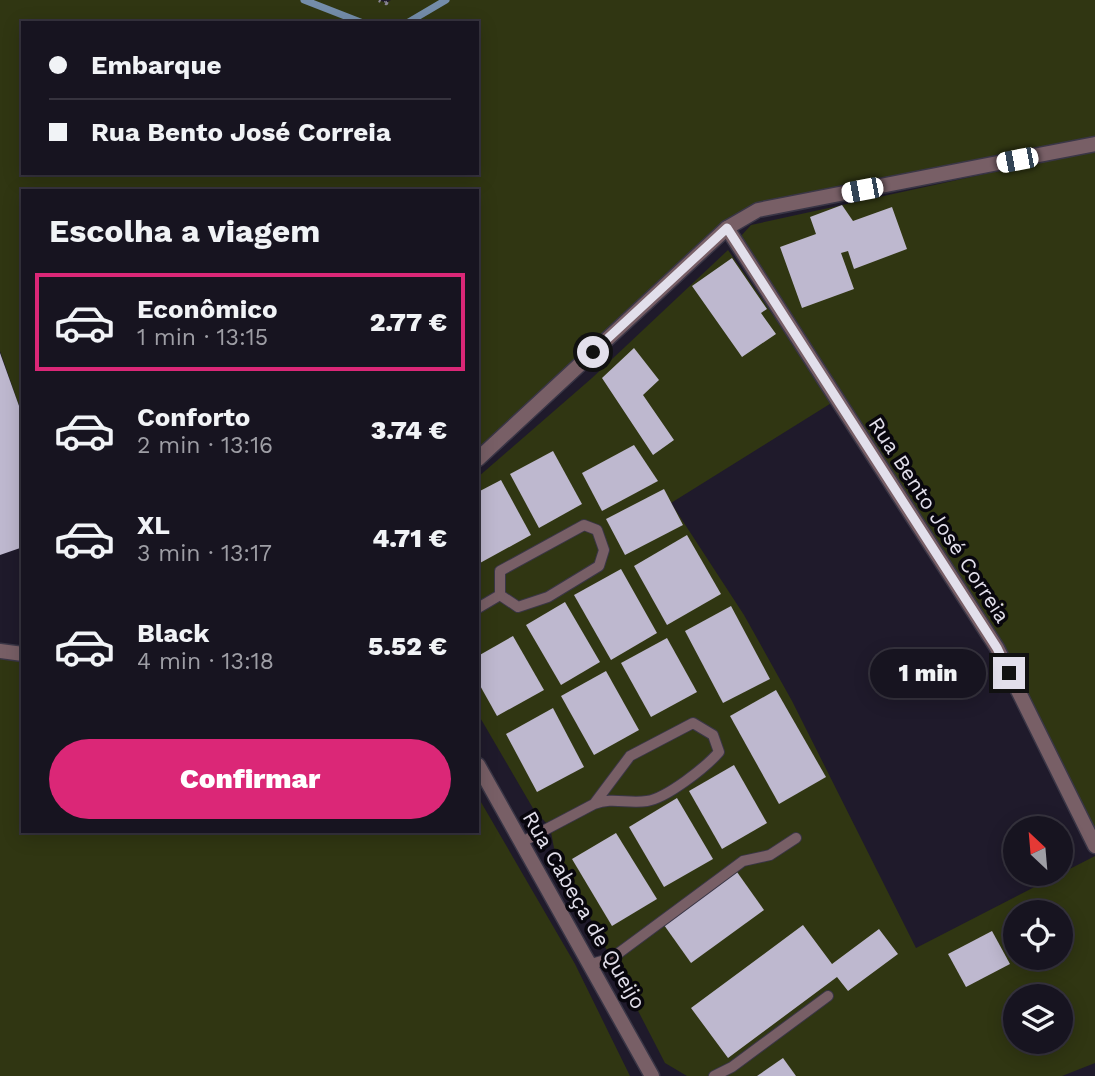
<!DOCTYPE html>
<html lang="pt">
<head>
<meta charset="utf-8">
<style>
  :root { --surface:#171420; --page:#201d29; --text:#f1f3f6; --muted:#9e9ea5; --line:#36333e; --accent:#db2777 }
  body { margin:0; font-family:"Work Sans",sans-serif; background:var(--page); color:var(--text); height:100vh; display:flex; flex-direction:column; font-size:26px; white-space:nowrap }
  * { box-sizing:border-box; margin:0 }
  p { font-size:23px; color:var(--muted) }
  .icon { flex:none; width:38px; height:38px; fill:none; stroke:currentColor; stroke-width:2; stroke-linecap:round; stroke-linejoin:round }
  .map { position:relative; flex:1; overflow:hidden }
  .panel { position:absolute; left:21px; top:189px; width:458px; height:644px; display:flex; flex-direction:column; background:var(--surface); border-radius:0px; box-shadow:0 4px 18px #0003,0 0 0 2px var(--line) }
  .panel>* { flex:none }
  .guide { position:absolute; left:21px; top:21px; width:458px; height:154px; border-radius:0px; box-shadow:0 4px 18px #0003,0 0 0 2px var(--line); display:grid; align-content:center; height:154px; padding:0 28px; background:var(--surface) }
  .needle { width:46px; rotate:334deg }
  .controls { position:absolute; left:1003px; top:816px; display:grid; gap:14px }
  .controls a { display:grid; place-items:center; width:70px; height:70px; border-radius:50%; background:var(--surface); box-shadow:0 4px 18px #0003,0 0 0 2px var(--line); font-size:35px }
  .end { position:absolute; width:32px; height:32px; margin:-16px; border:9px solid #e2dfeb; background:#111; box-shadow:0 0 0 4px #111 }
  .from { border-radius:50% }
  .bubble { position:absolute; height:49px; border-radius:24px; background:var(--surface); box-shadow:0 4px 18px #0003,0 0 0 2px var(--line); font-size:23px; font-weight:800; line-height:49px; text-align:center }
  .car { position:absolute; width:21px; height:42px; margin:-21px -10px; border-radius:9px; box-shadow:0 0 5px 2px #0007; background:linear-gradient(#fff 24%,#345 0 40%,#fff 0 76%,#345 0 86%,#fff 0) }
  .guide b { display:flex; align-items:center; gap:24px; height:66px; font-size:26px }
  .guide b+b { border-top:2px solid var(--line) }
  .guide i { width:18px; height:18px; background:var(--text) }
  ul { padding:0; list-style:none }
  li { display:flex; align-items:center; gap:21px; height:98px; margin:0 14px 10px; padding:0 14px; border:4px solid transparent; border-radius:0px }
  li div { flex:1 }
  li b { display:block; font-size:26px }
  li em { font-style:normal; font-weight:800 }
  li.selected { border-color:var(--accent) }
  li>.icon { width:63px; height:63px; stroke-width:1.5 }
  h2 { padding:0 28px; font-size:32px; line-height:84px }
  .cta { display:flex; gap:14px; margin-top:auto; padding:14px 28px }
  .cta a { flex:1; height:80px; border-radius:42px; background:var(--accent); color:#fff; font-size:28px; font-weight:800; line-height:80px; text-align:center }
  .map>svg:first-child { display:block }
  .green { fill:#303612; fill-rule:evenodd }
  .lines { fill:none; stroke-linecap:round; stroke-linejoin:round }
  .stream { stroke:#748daa; stroke-width:7 }
  .building { fill:#beb8cf }
  .service-casing { stroke:#3a3646; stroke-width:12 }
  .minor-casing { stroke:#3a3646; stroke-width:17 }
  .path { stroke:#888493; stroke-width:4.5; stroke-dasharray:2 5; stroke-linecap:butt }
  .service { stroke:#785f66; stroke-width:10 }
  .minor { stroke:#785f66; stroke-width:14 }
  .route { stroke:#e2dfeb; stroke-width:9 }
  .labels { text-anchor:middle; stroke-width:7; stroke-linejoin:round; paint-order:stroke }
  .street-label { font-size:21px; fill:#e2dfeb; stroke:#08060d }
</style>
</head>
<body>
<div class="map">
<svg width="1095" height="1076" viewBox="0 0 1095 1076">
  <rect width="100%" height="100%" fill="#1f1a2b"/>
  <g class="green">
    <path d="M 0,0 L 379,0 L 386,3 L 391,0 L 1095,0 L 1095,138 L 756,203 L 719,227 L 478,453 L 478,191 L 23,191 L 23,417 L 0,351 ZM 23,23 L 478,23 L 478,173 L 23,173 Z"/>
    <polygon points="1095,150 1095,834 1004,651 741,236 751,225"/>
    <path d="M 728,250 L 833,402 L 671,503 L 744,615 L 792,701 L 916,948 L 1095,856 L 1095,1063 L 1062,1076 L 687,1076 L 665,1063 L 554,848 L 550,827 L 534,810 L 478,714 L 478,477 L 592,378 ZM 1015,912 L 1060,912 L 1060,957 L 1015,957 ZM 1015,996 L 1060,996 L 1060,1041 L 1015,1041 Z"/>
    <polygon points="0,658 23,661 23,831 478,831 478,797 575,964 630,1076 0,1076"/>
  </g>
  <g class="lines">
    <g class="stream">
      <polyline points="304,0 363,23"/>
      <polyline points="407,23 446,0"/>
    </g>
  </g>
  <g class="building">
    <polygon points="842,205 853,221 892,207 907,249 854,269 848,251 841,253 854,289 802,308 780,247 816,234 810,217"/>
    <polygon points="732,258 767,309 761,313 776,334 742,357 692,286"/>
    <polygon points="634,348 659,380 643,395 674,440 653,455 602,378"/>
    <polygon points="0,353 23,417 23,547 0,555"/>
    <polygon points="634,445 658,481 602,511 582,473"/>
    <polygon points="553,451 582,504 539,528 510,474"/>
    <polygon points="501,480 531,535 480,563 478,492"/>
    <polygon points="664,489 683,525 625,555 606,519"/>
    <polygon points="687,535 721,594 667,625 634,566"/>
    <polygon points="621,569 657,633 611,660 574,595"/>
    <polygon points="565,602 600,662 561,685 526,625"/>
    <polygon points="731,606 770,679 723,703 685,631"/>
    <polygon points="513,636 544,690 497,716 478,682 478,656"/>
    <polygon points="667,638 697,692 651,717 621,663"/>
    <polygon points="606,671 639,730 594,755 561,696"/>
    <polygon points="776,690 826,777 779,804 730,716"/>
    <polygon points="553,708 584,767 537,792 506,734"/>
    <polygon points="734,765 767,823 722,849 689,791"/>
    <polygon points="677,798 713,859 664,887 629,827"/>
    <polygon points="616,833 657,899 612,926 572,859"/>
    <polygon points="737,872 764,910 691,963 664,925"/>
    <polygon points="803,925 832,964 879,929 898,954 848,991 837,977 728,1058 691,1008"/>
    <polygon points="992,931 1010,964 966,987 948,954"/>
    <polygon points="783,1058 796,1076 757,1076"/>
  </g>
  <g class="lines">
    <g class="service-casing">
      <g id="service">
        <polygon points="584,525 597,530 604,550 599,566 548,597 518,607 500,595 500,571"/>
        <polyline points="478,608 500,595"/>
        <path d="M 522,842 L 594,804 L 630,756 L 693,723 L 713,735 L 719,752 C 706,767 667,798 647,801 C 628,804 612,797 594,804"/>
        <polyline points="591,964 612,958 743,861 770,855 796,838"/>
        <polyline points="714,1076 732,1067 828,996"/>
      </g>
    </g>
    <g class="minor-casing">
      <g id="minor">
        <polyline points="727,228 997,648 1095,846"/>
        <polyline points="478,459 727,228 758,210 1095,144"/>
        <polyline points="0,651 23,654"/>
        <polyline points="478,765 652,1076"/>
      </g>
    </g>
    <polyline class="path" points="379,0 386,3 387,0"/>
    <use href="#service" class="service"/>
    <use href="#minor" class="minor"/>
  </g>
  <g class="lines">
    <polyline class="route" points="593,352 727,228 997,648 1009,673"/>
  </g>
  <g class="labels">
    <g class="street-label">
      <text transform="translate(939 520) rotate(57)" y="7">Rua Bento José Correia</text>
      <text transform="translate(584 910) rotate(60)" y="7">Rua Cabeça de Queijo</text>
    </g>
  </g>
</svg>
<div class="controls">
<a><svg class="needle" viewBox="-14 -14 28 28"><path d="M0-13l5 13h-10z" fill="#e53935"/><path d="M0 13l5-13h-10z" fill="#9e9ea5"/></svg></a>
<a><svg class="icon" aria-label="locate" viewBox="0 0 24 24"><circle cx="12" cy="12" r="6"/><path d="M12 2v4M12 18v4M2 12h4M18 12h4"/></svg></a>
<a><svg class="icon" aria-label="layers" viewBox="0 0 24 24"><path d="M12 4l9 5-9 5-9-5zM3 14l9 5 9-5"/></svg></a>
</div>
<i class="end from" style="left:593px;top:352px"></i>
<i class="end" style="left:1009px;top:673px"></i>
<div class="bubble" style="left:870px;top:649px;width:116px">1 min</div>
<i class="car" style="left:1017px;top:160px;rotate:259deg"></i>
<i class="car" style="left:862px;top:190px;rotate:259deg"></i>
<div class="guide">
<b><i class="from"></i>Embarque</b>
<b><i></i>Rua Bento José Correia</b>
</div>
<section class="panel">
<h2>Escolha a viagem</h2>
<ul>
<li class="selected"><svg class="icon" aria-label="car" viewBox="0 0 24 24"><path d="M5 17H2v-5l4-1 3-4h7l3 4 3 1v5h-3M9 17h6M6 11h13"/><circle cx="7" cy="17" r="2"/><circle cx="17" cy="17" r="2"/></svg><div><b>Econômico</b><p>1 min · 13:15</p></div><em>2.77 €</em></li>
<li><svg class="icon" aria-label="car" viewBox="0 0 24 24"><path d="M5 17H2v-5l4-1 3-4h7l3 4 3 1v5h-3M9 17h6M6 11h13"/><circle cx="7" cy="17" r="2"/><circle cx="17" cy="17" r="2"/></svg><div><b>Conforto</b><p>2 min · 13:16</p></div><em>3.74 €</em></li>
<li><svg class="icon" aria-label="car" viewBox="0 0 24 24"><path d="M5 17H2v-5l4-1 3-4h7l3 4 3 1v5h-3M9 17h6M6 11h13"/><circle cx="7" cy="17" r="2"/><circle cx="17" cy="17" r="2"/></svg><div><b>XL</b><p>3 min · 13:17</p></div><em>4.71 €</em></li>
<li><svg class="icon" aria-label="car" viewBox="0 0 24 24"><path d="M5 17H2v-5l4-1 3-4h7l3 4 3 1v5h-3M9 17h6M6 11h13"/><circle cx="7" cy="17" r="2"/><circle cx="17" cy="17" r="2"/></svg><div><b>Black</b><p>4 min · 13:18</p></div><em>5.52 €</em></li>
</ul>
<div class="cta"><a>Confirmar</a></div>
</section>
</div>
</body>
</html>
